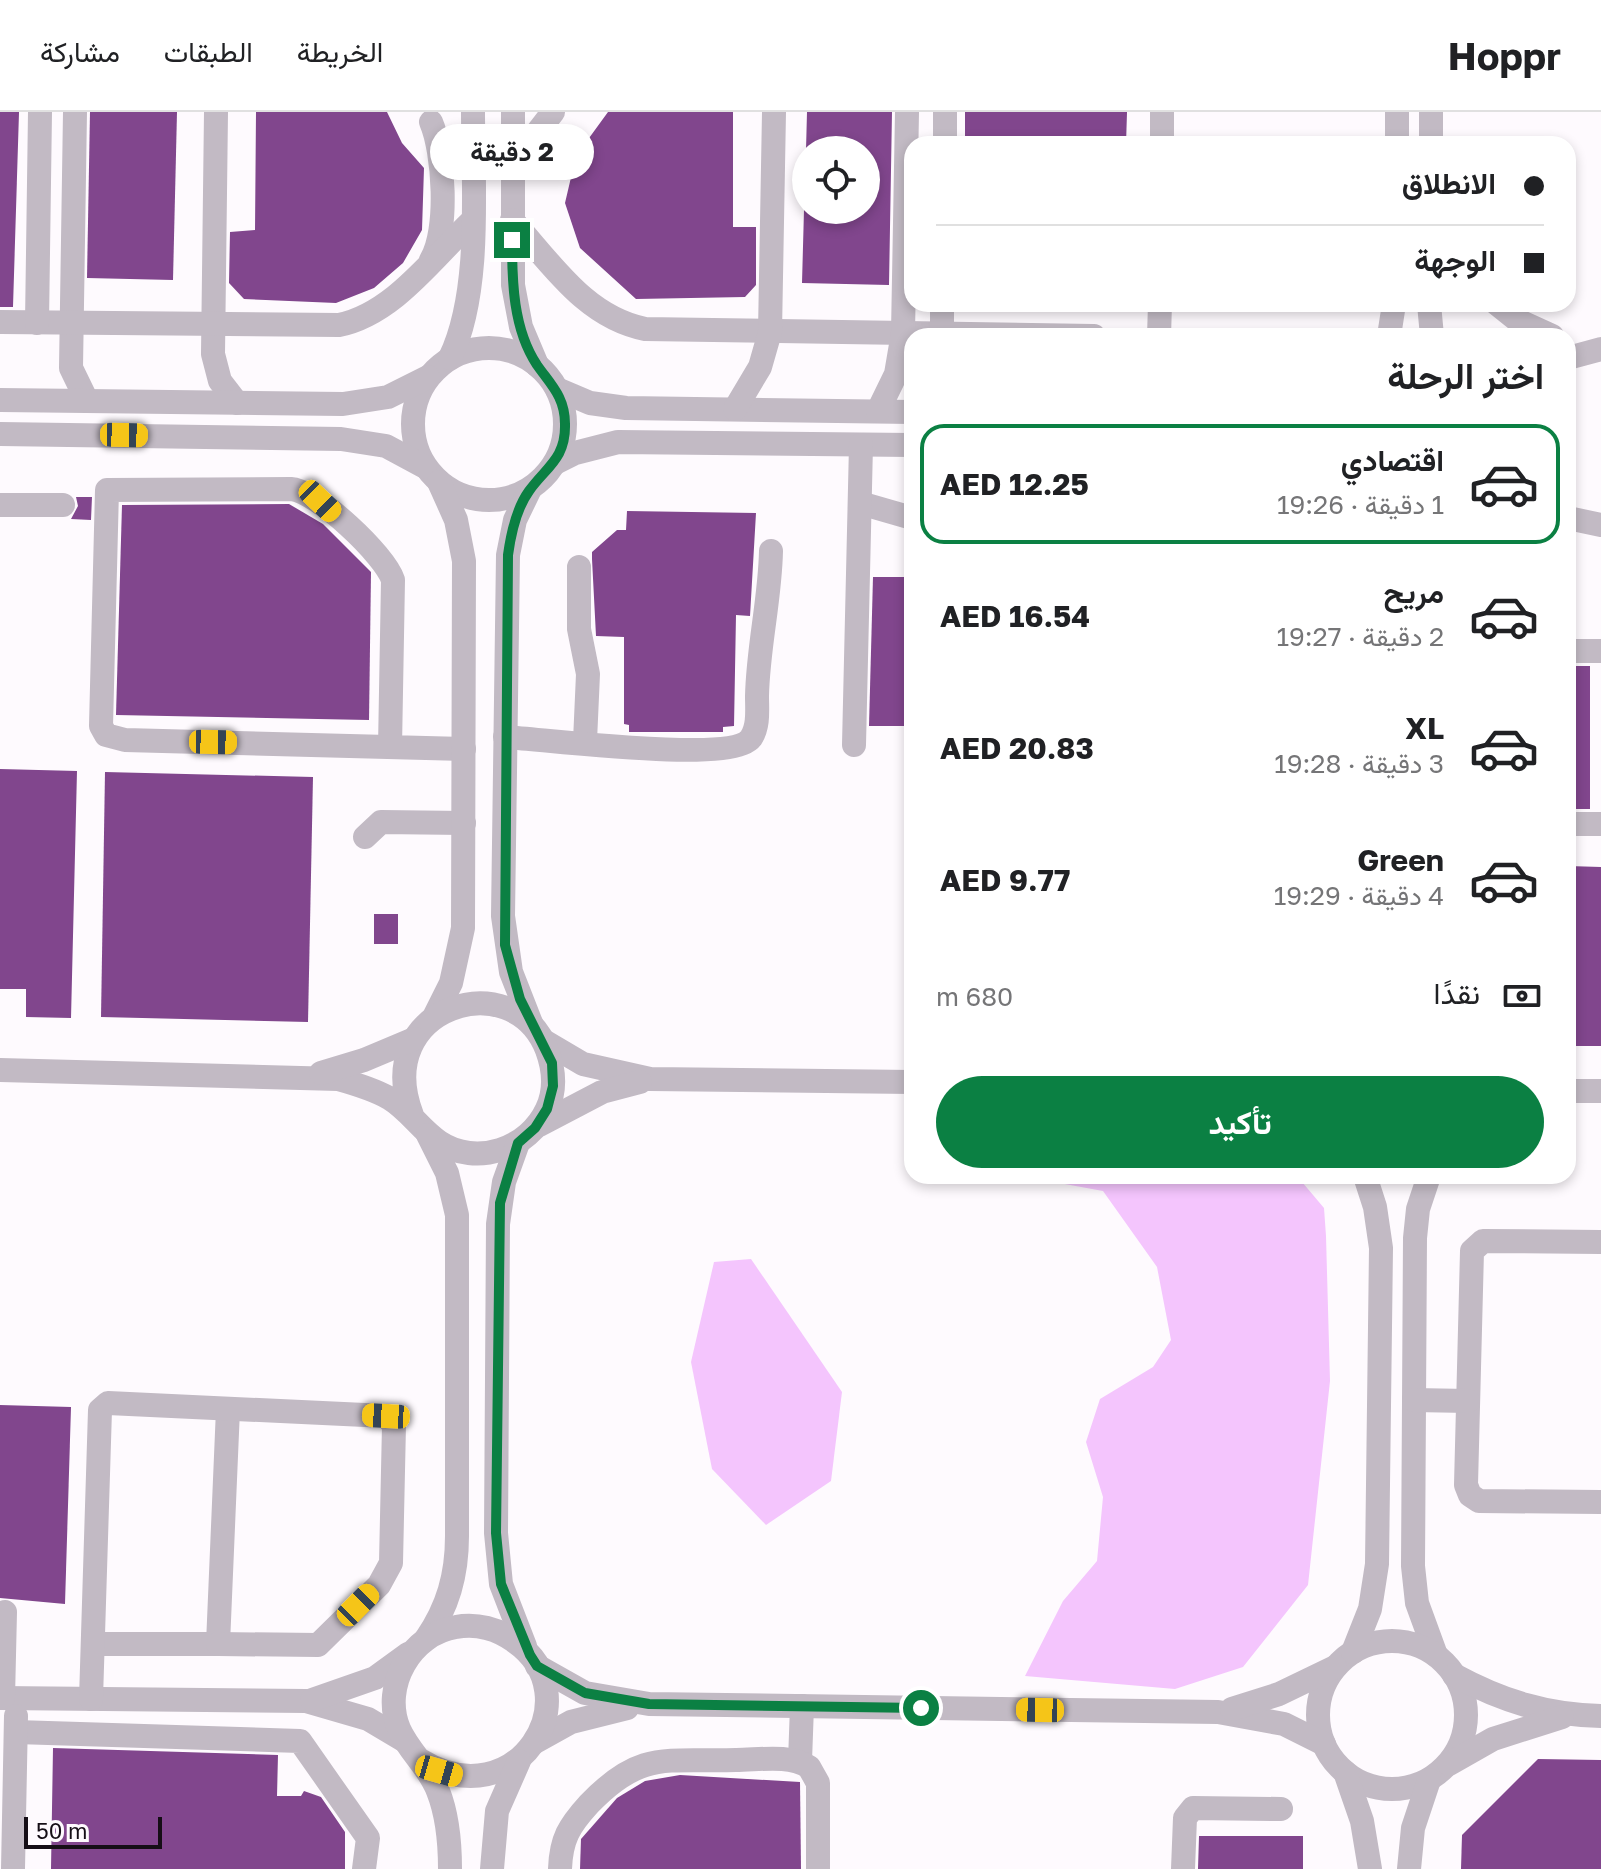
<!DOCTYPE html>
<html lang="ar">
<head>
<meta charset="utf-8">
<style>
  :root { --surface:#fff; --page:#f6f6f6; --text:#202124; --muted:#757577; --line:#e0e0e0; --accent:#0b8043 }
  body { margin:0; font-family:"Golos Text",Vazirmatn,sans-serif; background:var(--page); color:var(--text); direction:rtl; height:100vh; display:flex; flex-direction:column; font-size:30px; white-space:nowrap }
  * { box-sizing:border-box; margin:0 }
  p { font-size:26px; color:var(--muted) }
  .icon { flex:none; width:44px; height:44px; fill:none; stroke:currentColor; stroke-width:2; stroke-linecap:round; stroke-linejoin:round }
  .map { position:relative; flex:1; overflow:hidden; direction:ltr }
  .side { position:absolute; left:904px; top:216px; width:672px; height:856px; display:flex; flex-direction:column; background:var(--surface); border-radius:24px; box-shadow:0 4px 12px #0003; direction:rtl }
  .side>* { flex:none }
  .hud { position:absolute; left:904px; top:24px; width:672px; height:176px; border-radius:24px; box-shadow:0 4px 12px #0003; direction:rtl; display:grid; align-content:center; height:176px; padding:0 32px; background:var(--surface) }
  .tools { position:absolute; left:792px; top:24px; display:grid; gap:16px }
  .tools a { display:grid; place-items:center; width:88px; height:88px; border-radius:50%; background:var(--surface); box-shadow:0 4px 12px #0003; font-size:40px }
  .scale { position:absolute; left:24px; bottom:20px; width:138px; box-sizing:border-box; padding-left:8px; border:4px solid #150e16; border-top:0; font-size:22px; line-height:28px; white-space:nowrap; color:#150e16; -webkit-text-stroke:6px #fefafe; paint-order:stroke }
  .end { position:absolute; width:36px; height:36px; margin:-18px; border:10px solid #0b8043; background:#fff; box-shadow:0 0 0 4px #fff }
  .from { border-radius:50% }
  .bubble { position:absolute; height:56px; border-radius:28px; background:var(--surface); box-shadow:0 4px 12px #0003; font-size:26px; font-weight:700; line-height:56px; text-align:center; direction:rtl }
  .car { position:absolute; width:24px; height:48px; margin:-24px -12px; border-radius:10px; box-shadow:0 0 6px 2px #0007; background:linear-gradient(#f5c518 24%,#345 0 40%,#f5c518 0 76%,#345 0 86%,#f5c518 0) }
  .hud b { display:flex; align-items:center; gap:28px; height:76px; font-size:30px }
  .hud b+b { border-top:2px solid var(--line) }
  .hud i { width:20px; height:20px; background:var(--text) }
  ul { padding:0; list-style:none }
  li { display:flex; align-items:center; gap:24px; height:120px; margin:0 16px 12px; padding:0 16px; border:4px solid transparent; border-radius:24px }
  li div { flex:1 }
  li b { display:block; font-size:30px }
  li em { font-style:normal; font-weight:700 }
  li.current { border-color:var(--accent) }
  li>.icon { width:72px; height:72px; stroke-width:1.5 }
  h2 { padding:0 32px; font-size:36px; line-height:96px }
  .pay { display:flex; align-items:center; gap:20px; height:88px; padding:0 32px; font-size:30px }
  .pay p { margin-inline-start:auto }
  .button { display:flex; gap:16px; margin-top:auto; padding:16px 32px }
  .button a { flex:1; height:92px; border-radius:48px; background:var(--accent); color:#fff; font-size:32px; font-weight:700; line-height:92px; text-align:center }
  header { display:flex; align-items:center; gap:48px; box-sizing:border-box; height:112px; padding:0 40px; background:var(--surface); border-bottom:2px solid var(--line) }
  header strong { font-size:38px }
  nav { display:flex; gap:44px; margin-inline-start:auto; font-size:28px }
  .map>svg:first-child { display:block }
  .green { fill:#f4c5fd }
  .building { fill:#81468d }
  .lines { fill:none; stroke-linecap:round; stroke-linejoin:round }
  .minor { stroke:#c2bac4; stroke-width:24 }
  .route { stroke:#0b8043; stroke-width:10 }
</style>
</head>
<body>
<header>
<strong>Hoppr</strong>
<nav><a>الخريطة</a><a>الطبقات</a><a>مشاركة</a></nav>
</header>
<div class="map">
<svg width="1601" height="1757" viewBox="0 0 1601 1757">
  <rect width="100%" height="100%" fill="#fefafe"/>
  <g class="green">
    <polygon points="1021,1064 1297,1064 1324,1096 1326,1124 1330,1269 1308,1473 1243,1555 1175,1577 1025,1564 1063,1489 1097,1449 1103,1385 1086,1330 1100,1287 1153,1255 1171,1228 1157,1155 1103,1079"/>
    <polygon points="751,1147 842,1280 831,1369 766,1413 712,1357 691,1250 714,1150"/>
  </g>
  <g class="building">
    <polygon points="0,0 19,0 13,195 0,195"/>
    <polygon points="90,0 177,0 173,168 87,166"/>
    <polygon points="256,0 387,0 402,31 424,56 422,118 403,151 374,176 336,191 244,187 229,171 230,120 255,118"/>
    <polygon points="608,0 733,0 733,115 756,115 756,173 745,185 636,187 580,136 565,91 576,44"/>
    <polygon points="807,0 892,0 889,173 802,171 804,98 866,98 866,38 806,38"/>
    <polygon points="965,0 1127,0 1126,32 965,32"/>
    <polygon points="76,385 92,385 91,408 71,407 78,394"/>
    <polygon points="289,392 323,412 371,460 369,608 116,603 122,393"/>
    <polygon points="627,399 756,401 750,504 736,503 734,614 723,615 723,620 629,620 629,613 624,612 624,525 596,524 592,447 592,440 617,418 626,418"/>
    <polygon points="873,465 912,465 912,614 869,614"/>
    <rect x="1568" y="554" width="22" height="143"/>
    <polygon points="0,657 77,659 71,906 26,905 26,877 0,877"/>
    <polygon points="105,660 313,665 308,910 101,905"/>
    <polygon points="1568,754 1601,755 1601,934 1568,934"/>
    <rect x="374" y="802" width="24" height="30"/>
    <polygon points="0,1293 71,1295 65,1492 0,1486"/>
    <polygon points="53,1636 278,1643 277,1684 301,1684 304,1679 321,1685 345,1720 345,1757 51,1757"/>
    <polygon points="1538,1647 1601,1648 1601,1757 1461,1757 1462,1723"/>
    <polygon points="680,1663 800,1670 801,1757 580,1757 581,1727 617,1686 645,1669"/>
    <polygon points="1199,1724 1303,1724 1303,1757 1198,1757"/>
  </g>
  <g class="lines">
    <g class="minor">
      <polyline points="75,0 71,256 87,289"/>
      <polyline points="216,0 213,242 220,269 237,291"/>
      <polyline points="513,0 513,173 521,215 537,253"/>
      <path d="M 431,10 C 444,40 449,119 431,148"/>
      <polyline points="945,32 945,0"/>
      <polyline points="1162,32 1162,0"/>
      <polyline points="1397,32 1397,0"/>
      <polyline points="1431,32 1431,0"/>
      <polyline points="513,52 553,0"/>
      <path d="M 512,108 C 551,151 585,205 645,217 L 1094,224"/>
      <polyline points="1429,192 1432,224"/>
      <polyline points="1497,192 1517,208 1552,224"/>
      <path d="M 0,210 L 339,213 C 393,202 432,147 471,110"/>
      <polyline points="37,211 40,0"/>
      <polyline points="942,222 942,192"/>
      <polyline points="1159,224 1160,192"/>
      <polyline points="1389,224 1394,192"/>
      <circle cx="489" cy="312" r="76"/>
      <path d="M 450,246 C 482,180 473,74 473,0"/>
      <polyline points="1568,246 1601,237"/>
      <polyline points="557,277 590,291 626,296 912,300"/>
      <polyline points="0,288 343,292 388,285 428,265"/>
      <polyline points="735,297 760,255 770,220 774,0"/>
      <polyline points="878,299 896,262 903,221 907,0"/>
      <polyline points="0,322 341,327 386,334 425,355"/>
      <polyline points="555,351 575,341 618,330 912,333"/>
      <polyline points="530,377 515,408 508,443 503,804 511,860 531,911"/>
      <polyline points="860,391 912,406"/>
      <polyline points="0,393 63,393"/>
      <polyline points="1568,406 1601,413"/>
      <polyline points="579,455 579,517 588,562 585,629"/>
      <polyline points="1568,539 1601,539"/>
      <path d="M 505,625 C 544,627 732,652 751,626 C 759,614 757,598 757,584 C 758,535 770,488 771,439"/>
      <polyline points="854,633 861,333"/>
      <path d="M 390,635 L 393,468 C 385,443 317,379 291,377 L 107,378 L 101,614 L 106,623 L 125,628 L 464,637"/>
      <polyline points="1568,712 1601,712"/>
      <polyline points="365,725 381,710 464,711"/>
      <polyline points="434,905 451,871 463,816 464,449 456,408 439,370"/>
      <polyline points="544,929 583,952 650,967 912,970"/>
      <path d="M 0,958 L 338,967 C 356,972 373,977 389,986 C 409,998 420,1017 439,1030 C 476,1055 529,1037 547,997 C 556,978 554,957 547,938 C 513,850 370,895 412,1003"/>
      <polyline points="321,961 364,948 414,927"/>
      <polyline points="1568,979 1601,979"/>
      <polyline points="539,1013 602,980 640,970"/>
      <polyline points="518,1031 504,1070 498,1112 496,1421 501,1472 525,1534"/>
      <polyline points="1429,1064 1418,1097 1415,1126 1413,1454 1417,1491 1436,1543"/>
      <polyline points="1601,1130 1483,1129 1472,1139 1466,1373 1470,1383 1479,1389 1601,1390"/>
      <polyline points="1414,1288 1468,1289"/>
      <path d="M 426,1527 C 448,1495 457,1463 457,1424 L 457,1103 L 447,1061 L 428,1023"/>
      <circle cx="1392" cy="1603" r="74"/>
      <polyline points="93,1532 218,1532 228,1297"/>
      <polyline points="1353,1540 1370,1497 1377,1452 1381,1136 1375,1095 1365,1064"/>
      <polyline points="537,1554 585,1581 649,1592 1218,1600 1284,1612 1324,1632"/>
      <path d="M 1454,1563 C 1502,1589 1547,1603 1601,1604"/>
      <polyline points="0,1586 306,1589 368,1607 405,1629"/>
      <polyline points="3,1586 5,1500"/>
      <polyline points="91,1587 100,1298 108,1291 386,1304 394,1313 391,1451 379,1473 318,1533 218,1532"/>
      <polyline points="312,1588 375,1566 408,1542"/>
      <polyline points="1232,1597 1279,1582 1335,1555"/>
      <polyline points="16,1620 300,1629 368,1726 364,1757"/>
      <polyline points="535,1630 571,1610 627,1596"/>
      <path d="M 420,1648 C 517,1708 593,1583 514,1529 C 498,1517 477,1511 456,1515 C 411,1522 381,1574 399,1617 C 409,1640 429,1655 438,1679 C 448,1704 450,1730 450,1757"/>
      <polyline points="800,1649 802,1594"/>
      <polyline points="1449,1652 1493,1627 1562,1605"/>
      <polyline points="1345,1660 1362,1709 1370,1757"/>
      <polyline points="13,1757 16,1604"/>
      <polyline points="492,1757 497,1699 519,1649"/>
      <path d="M 560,1757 C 561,1727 569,1714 589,1692 C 641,1638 666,1650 736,1648 C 759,1648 789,1642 809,1655 L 818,1671 L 818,1757"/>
      <polyline points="1183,1757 1185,1706 1193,1696 1281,1697"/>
      <polyline points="1409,1757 1413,1716 1429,1668"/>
    </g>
  </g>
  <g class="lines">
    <path class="route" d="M 512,128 C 512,169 513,217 537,253 C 551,273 565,285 565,312 C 566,347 546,355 529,379 C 516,397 511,421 508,443 L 505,833 L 520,887 L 552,951 L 553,974 L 547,997 L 535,1016 L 518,1031 L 500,1091 L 496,1421 L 501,1472 L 530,1543 L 537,1554 L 585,1581 L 649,1592 L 921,1596"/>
  </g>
</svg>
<div class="tools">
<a><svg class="icon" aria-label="locate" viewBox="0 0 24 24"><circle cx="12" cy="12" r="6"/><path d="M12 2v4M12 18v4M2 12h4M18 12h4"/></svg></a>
</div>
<div class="scale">50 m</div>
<i class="end from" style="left:921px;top:1596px"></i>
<i class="end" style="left:512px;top:128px"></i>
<div class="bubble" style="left:430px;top:12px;width:164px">2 دقيقة</div>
<i class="car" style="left:124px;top:323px;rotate:91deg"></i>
<i class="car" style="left:320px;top:389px;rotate:134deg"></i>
<i class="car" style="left:213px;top:630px;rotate:91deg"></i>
<i class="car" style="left:386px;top:1304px;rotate:273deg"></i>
<i class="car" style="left:358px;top:1493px;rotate:45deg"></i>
<i class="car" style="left:1040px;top:1598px;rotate:271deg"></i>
<i class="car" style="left:439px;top:1659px;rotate:106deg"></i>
<div class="hud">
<b><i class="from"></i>الانطلاق</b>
<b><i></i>الوجهة</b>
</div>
<section class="side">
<h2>اختر الرحلة</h2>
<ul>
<li class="current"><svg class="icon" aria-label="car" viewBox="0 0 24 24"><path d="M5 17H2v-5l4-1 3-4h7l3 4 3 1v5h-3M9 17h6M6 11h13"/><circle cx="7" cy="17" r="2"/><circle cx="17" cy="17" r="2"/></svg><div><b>اقتصادي</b><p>1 دقيقة · 19:26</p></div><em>AED 12.25</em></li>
<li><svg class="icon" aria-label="car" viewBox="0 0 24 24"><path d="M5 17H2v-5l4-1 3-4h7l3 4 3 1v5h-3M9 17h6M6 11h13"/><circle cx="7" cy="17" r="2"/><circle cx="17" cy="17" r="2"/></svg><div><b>مريح</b><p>2 دقيقة · 19:27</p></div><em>AED 16.54</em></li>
<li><svg class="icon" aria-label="car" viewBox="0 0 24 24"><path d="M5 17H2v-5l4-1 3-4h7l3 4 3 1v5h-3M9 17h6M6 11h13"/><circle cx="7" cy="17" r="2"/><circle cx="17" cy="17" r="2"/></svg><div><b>XL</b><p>3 دقيقة · 19:28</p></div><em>AED 20.83</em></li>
<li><svg class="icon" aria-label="car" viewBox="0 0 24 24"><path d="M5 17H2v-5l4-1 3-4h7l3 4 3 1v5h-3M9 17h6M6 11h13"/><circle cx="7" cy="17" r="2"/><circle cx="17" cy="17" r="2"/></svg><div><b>Green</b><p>4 دقيقة · 19:29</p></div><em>AED 9.77</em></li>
</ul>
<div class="pay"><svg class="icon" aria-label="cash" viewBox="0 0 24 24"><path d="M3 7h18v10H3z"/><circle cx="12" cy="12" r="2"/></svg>نقدًا<p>680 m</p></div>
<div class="button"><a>تأكيد</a></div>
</section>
</div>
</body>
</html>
